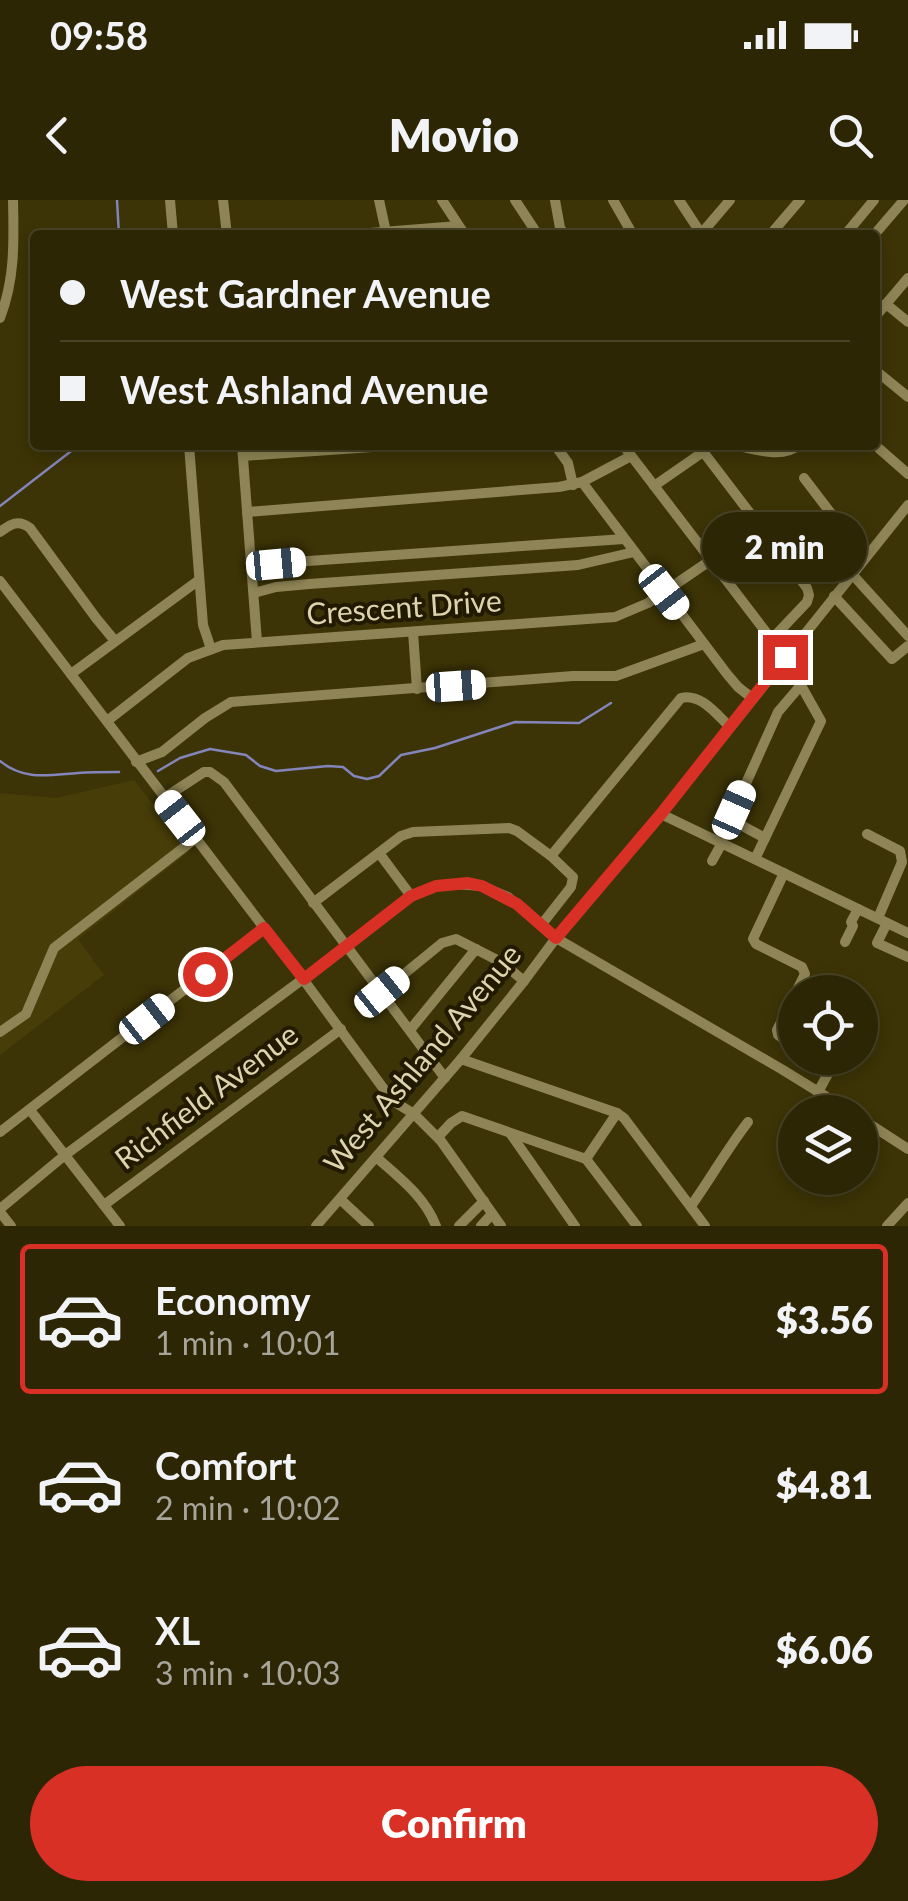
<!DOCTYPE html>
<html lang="en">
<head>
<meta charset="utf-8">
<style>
  :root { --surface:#2d2604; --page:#393213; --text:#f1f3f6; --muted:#a7a59a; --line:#484326; --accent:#d93025 }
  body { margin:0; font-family:Lato,sans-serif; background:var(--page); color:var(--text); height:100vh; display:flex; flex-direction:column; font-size:38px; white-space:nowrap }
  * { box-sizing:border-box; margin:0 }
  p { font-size:32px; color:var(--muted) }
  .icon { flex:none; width:55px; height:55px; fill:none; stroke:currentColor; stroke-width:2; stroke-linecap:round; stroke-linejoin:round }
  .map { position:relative; height:1026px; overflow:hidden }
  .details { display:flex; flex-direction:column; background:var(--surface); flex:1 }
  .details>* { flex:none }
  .guide { position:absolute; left:30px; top:30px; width:850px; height:220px; border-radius:10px; box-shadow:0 5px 15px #0003,0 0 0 2px var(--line); display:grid; align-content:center; height:220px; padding:0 30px; background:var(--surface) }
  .fabs { position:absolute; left:778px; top:775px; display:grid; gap:20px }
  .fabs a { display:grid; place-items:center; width:100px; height:100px; border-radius:50%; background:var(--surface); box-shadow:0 5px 15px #0003,0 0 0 2px var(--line); font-size:50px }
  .end { position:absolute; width:45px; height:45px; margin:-22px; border:12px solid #d93025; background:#fff; box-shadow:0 0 0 5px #fff }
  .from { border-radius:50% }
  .bubble { position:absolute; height:70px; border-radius:35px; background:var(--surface); box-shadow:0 5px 15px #0003,0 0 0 2px var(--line); font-size:32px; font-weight:800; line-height:70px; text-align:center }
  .car { position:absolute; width:30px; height:60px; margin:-30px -15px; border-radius:12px; box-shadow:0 0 8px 2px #0007; background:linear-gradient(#fff 24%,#345 0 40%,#fff 0 76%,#345 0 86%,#fff 0) }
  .guide b { display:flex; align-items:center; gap:35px; height:95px; font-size:38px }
  .guide b+b { border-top:2px solid var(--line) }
  .guide i { width:25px; height:25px; background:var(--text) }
  ul { padding:18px 0 0; list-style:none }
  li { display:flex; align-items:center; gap:30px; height:150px; margin:0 20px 15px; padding:0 10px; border:5px solid transparent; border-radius:10px }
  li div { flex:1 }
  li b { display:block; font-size:38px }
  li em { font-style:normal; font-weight:800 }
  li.selected { border-color:var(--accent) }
  li>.icon { width:90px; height:90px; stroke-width:1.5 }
  .action { display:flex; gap:20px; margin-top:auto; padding:20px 30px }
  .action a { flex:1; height:115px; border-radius:60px; background:var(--accent); color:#fff; font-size:40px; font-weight:800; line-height:115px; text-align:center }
  .status { display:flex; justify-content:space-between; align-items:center; height:70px; padding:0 50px; background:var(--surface); direction:ltr }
  .status svg { height:28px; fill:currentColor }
  header { display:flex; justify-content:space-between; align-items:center; height:130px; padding:0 30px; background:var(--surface); font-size:45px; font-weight:800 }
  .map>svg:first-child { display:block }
  .built { fill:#473d09 }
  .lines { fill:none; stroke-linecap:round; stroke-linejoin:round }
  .stream { stroke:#8385bb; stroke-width:2.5 }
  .minor { stroke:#8e8456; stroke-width:10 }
  .route { stroke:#d93025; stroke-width:12 }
  .labels { text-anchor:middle; stroke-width:8; stroke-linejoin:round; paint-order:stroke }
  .street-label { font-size:30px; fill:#ddd4ae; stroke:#221a00 }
</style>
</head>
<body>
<div class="status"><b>09:58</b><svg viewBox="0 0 49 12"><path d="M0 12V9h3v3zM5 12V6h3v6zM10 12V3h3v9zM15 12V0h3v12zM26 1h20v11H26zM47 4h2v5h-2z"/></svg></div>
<header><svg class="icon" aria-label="back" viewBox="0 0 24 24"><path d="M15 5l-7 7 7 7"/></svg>Movio<svg class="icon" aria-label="search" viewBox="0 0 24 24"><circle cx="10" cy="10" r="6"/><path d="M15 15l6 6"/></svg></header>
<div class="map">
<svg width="908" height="1026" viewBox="0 0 908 1026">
  <rect width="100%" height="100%" fill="#3c3306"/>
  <polygon class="built" points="134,580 190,651 78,739 104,775 0,855 0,593 56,598"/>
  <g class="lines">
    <g class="stream">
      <polyline points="117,0 119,35"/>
      <polyline points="0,306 79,245"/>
      <path d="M 0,561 C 24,581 49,575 78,573 C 91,572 105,572 119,572"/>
      <polyline points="158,571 180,558 210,549 246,555 260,566 276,571 328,566 343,567 354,576 367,579 379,576 401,555 435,548 515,522 579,523 611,503"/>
    </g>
    <g class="minor">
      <polyline points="170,0 173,35"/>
      <polyline points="223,0 227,35"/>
      <polyline points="379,0 386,32"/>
      <polyline points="442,0 465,35"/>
      <polyline points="515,0 538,35"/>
      <polyline points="555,0 560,28 565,35"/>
      <polyline points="613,0 633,35"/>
      <polyline points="679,0 702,35"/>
      <polyline points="701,34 730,0"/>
      <polyline points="345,35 458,26"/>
      <polyline points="770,35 800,0"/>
      <polyline points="845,35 874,0"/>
      <polyline points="874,35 904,0"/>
      <polyline points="886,104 908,122"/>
      <polyline points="875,117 908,78"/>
      <path d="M 0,118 C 15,79 14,42 13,0"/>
      <polyline points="875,170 908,197"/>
      <polyline points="189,245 203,425 211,449"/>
      <polyline points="242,245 257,442"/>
      <polyline points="555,245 568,263 573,285"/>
      <polyline points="623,245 785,457 821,521 755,659"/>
      <polyline points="698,245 807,388 809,395 807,402 771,440"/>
      <path d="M 734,245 C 753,249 783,259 799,245"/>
      <polyline points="875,245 908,274"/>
      <polyline points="243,256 401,245"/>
      <polyline points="804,278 865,358"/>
      <polyline points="582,282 727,474 738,487 752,498"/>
      <polyline points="654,286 703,252"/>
      <polyline points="247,312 559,287 582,282 631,256"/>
      <path d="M 0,332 C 11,324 18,319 30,328 L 96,418 L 115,441"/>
      <polyline points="252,365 624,339"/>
      <polyline points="852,374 908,436"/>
      <polyline points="0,381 303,779 386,892 393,901 414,914 441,941 501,1026"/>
      <polyline points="254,393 276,387 309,384 578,365 634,352"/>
      <polyline points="834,396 892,459 908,446"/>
      <polyline points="413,432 417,489"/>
      <polyline points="71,474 199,380"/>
      <polyline points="107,521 188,458 223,445 615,417 648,403 711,360"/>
      <polyline points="136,562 162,552 205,518 231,502 573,476 616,476 704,444"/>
      <polyline points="164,598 204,572 210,572 224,582 445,878"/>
      <polyline points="661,614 908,733"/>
      <polyline points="867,634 900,651 902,662 878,718"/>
      <polyline points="765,638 737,623 734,610 778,512 801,485"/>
      <polyline points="379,653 411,696"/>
      <path d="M 551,656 L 681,498 C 701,493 716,514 730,527"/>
      <polyline points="712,661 722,643"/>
      <polyline points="784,673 753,739 756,744 802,767 805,774 796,792"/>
      <polyline points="313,703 401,636 413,632 509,628 517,631 551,656 573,677 571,687 542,724"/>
      <polyline points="887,723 877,743 908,757"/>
      <polyline points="845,742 853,726 851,722 858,709"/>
      <polyline points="382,792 442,743 456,739 501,762 524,781"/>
      <polyline points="795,795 777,830 778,835 795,846"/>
      <polyline points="410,830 476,749"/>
      <polyline points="0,832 26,814 54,748 196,638"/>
      <polyline points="813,858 830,870 818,892"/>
      <polyline points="461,859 617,913 624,918 705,1026"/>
      <polyline points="30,910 120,1026"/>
      <polyline points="860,918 908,949"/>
      <polyline points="0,932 264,728"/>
      <polyline points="510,933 575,1026"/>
      <polyline points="438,937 451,923 462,916 586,959 637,1026"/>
      <path d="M 376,957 C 400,978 425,997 436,1026"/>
      <polyline points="586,959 617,913"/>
      <polyline points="340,999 369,1026"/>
      <polyline points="104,1005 341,829"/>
      <path d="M 691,1006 C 711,978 727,949 748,922"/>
      <polyline points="0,1009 65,955 303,779 411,696 436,686 454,684 482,686 508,697 556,738 783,870 851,912"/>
      <polyline points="0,1012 11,1026"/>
      <polyline points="316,1026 461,859 524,781 556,738 661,614 908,305"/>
      <polyline points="459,1026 484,1001"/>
      <polyline points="481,1026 492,1014"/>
      <polyline points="887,1026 908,1003"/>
    </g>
  </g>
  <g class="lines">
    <polyline class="route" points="205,774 264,728 304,779 411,696 436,686 468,683 482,686 517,704 556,738 661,614 785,457"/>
  </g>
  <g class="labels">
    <g class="street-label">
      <text transform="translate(404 408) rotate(-4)" y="10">Crescent Drive</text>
      <text transform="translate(423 859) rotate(-50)" y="10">West Ashland Avenue</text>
      <text transform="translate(207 897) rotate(-37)" y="10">Richfield Avenue</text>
    </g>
  </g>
</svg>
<div class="fabs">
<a><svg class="icon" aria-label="locate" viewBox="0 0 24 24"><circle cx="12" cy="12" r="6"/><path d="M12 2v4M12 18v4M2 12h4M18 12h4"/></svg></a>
<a><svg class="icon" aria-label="layers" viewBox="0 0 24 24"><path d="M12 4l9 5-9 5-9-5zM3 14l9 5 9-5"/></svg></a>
</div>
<i class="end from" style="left:205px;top:774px"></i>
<i class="end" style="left:785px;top:457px"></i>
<div class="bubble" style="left:702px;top:312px;width:165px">2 min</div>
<i class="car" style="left:276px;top:364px;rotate:85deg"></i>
<i class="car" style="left:664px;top:392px;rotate:142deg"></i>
<i class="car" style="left:456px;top:486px;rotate:86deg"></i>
<i class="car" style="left:734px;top:610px;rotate:24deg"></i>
<i class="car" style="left:180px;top:618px;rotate:322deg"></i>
<i class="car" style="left:382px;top:792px;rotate:51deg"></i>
<i class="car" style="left:147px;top:819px;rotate:52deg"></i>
<div class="guide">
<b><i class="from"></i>West Gardner Avenue</b>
<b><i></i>West Ashland Avenue</b>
</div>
</div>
<section class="details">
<ul>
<li class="selected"><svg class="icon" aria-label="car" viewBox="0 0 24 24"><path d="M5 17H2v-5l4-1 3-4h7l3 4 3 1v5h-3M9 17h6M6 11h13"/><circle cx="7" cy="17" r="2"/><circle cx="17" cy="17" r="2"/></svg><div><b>Economy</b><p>1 min · 10:01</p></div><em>$3.56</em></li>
<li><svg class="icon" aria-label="car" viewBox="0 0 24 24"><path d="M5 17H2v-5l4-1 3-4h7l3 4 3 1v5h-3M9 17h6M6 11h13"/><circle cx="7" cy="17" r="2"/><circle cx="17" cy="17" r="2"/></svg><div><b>Comfort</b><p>2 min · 10:02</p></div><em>$4.81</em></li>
<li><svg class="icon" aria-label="car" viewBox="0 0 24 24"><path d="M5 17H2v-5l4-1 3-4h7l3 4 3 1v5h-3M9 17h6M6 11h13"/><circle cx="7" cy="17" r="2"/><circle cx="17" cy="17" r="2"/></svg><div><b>XL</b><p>3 min · 10:03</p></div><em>$6.06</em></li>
</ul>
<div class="action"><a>Confirm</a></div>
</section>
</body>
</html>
